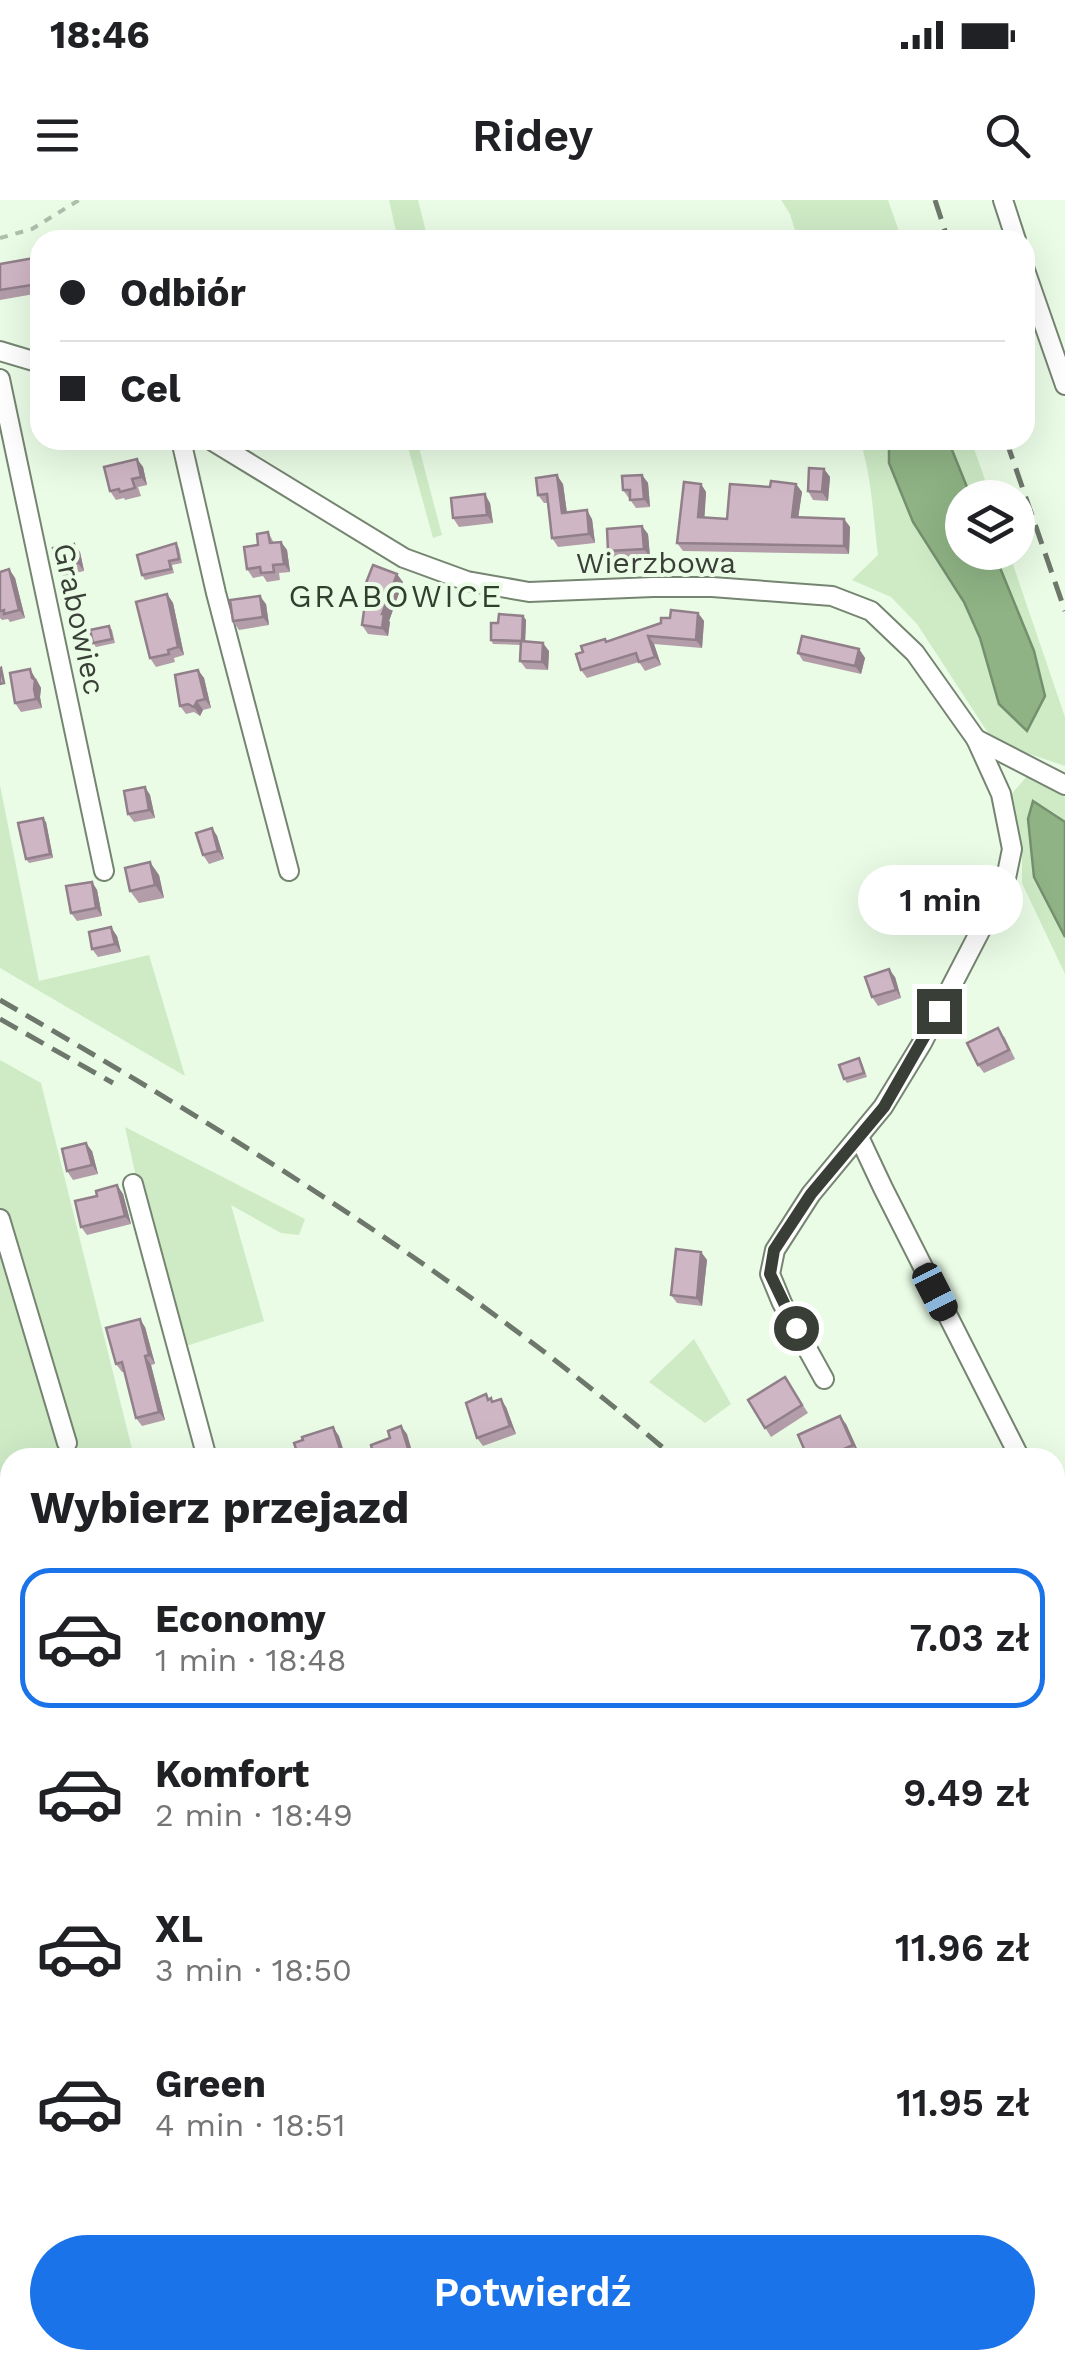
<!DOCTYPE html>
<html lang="pl">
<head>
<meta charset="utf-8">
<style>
  :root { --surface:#fff; --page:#f6f6f6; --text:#202124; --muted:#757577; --line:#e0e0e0; --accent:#1a73e8 }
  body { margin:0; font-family:"Work Sans",sans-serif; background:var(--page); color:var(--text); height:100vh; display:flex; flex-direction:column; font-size:38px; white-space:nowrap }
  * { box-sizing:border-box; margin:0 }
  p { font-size:32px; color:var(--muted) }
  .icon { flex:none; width:55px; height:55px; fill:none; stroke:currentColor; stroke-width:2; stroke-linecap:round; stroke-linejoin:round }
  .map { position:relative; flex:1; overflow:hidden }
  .panel { position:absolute; left:0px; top:1248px; width:1065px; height:922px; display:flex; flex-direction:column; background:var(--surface); border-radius:30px 30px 0 0; box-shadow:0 10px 40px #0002 }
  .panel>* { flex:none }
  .hud { position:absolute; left:30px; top:30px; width:1005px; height:220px; border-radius:30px; box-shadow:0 10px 40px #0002; display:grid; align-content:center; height:220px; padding:0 30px; background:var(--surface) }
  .buttons { position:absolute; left:945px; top:280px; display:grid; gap:20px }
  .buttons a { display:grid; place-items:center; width:90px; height:90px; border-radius:50%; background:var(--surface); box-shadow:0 10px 40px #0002; font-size:50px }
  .end { position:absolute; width:45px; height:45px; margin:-22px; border:12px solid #393f37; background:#fff; box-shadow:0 0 0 5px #fff }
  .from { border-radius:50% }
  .bubble { position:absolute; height:70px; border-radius:35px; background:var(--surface); box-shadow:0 10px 40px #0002; font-size:32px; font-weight:600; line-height:70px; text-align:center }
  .car { position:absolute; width:30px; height:60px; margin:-30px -15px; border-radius:12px; box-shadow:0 0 8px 2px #0007; background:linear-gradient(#222 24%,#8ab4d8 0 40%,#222 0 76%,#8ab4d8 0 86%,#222 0) }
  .hud b { display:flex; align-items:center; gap:35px; height:95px; font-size:38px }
  .hud b+b { border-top:2px solid var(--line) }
  .hud i { width:25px; height:25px; background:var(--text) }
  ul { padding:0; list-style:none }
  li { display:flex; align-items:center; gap:30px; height:140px; margin:0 20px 15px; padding:0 10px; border:5px solid transparent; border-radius:30px }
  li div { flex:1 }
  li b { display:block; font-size:38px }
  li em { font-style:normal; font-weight:600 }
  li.active { border-color:var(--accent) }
  li>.icon { width:90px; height:90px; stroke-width:1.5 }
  h2 { padding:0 30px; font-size:45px; line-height:120px }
  .primary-button { display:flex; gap:20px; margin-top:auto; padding:20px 30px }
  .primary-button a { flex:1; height:115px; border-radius:60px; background:var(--accent); color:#fff; font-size:40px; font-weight:600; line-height:115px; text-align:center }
  .status { display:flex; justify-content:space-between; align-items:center; height:70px; padding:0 50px; background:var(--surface); direction:ltr }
  .status svg { height:28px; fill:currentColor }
  header { display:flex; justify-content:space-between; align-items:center; height:130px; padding:0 30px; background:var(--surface); font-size:45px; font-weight:600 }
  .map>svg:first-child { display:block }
  .green { fill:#ceebc6 }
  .water { fill:#8fb385; stroke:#75906e; stroke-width:2.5 }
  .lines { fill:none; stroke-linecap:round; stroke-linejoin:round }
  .minor-casing { stroke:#758571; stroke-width:22 }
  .path { stroke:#afbdac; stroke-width:4; stroke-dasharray:8 8; stroke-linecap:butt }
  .minor { stroke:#fff; stroke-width:18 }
  .rail { stroke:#6d776b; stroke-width:5; stroke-dasharray:20 10; stroke-linecap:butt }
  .wall { fill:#b29da9 }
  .shaded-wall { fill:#917f8a }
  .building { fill:#cfb6c5; stroke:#917f8a; stroke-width:2.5 }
  .route { stroke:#393f37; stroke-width:12 }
  .labels { text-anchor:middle; stroke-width:8; stroke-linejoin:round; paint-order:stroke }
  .street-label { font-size:30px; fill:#393f37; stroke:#eafce6 }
  .neighbourhood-label { font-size:32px; letter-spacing:2.5px; fill:#313f2e; stroke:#eafce6 }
</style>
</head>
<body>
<div class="status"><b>18:46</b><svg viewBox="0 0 49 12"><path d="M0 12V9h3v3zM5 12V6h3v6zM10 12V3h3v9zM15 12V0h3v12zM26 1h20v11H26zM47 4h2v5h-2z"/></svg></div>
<header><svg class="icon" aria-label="menu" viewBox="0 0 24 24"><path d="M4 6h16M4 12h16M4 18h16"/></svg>Ridey<svg class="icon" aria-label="search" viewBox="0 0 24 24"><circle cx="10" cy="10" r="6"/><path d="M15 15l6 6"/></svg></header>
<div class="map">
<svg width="1065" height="2168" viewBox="0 0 1065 2168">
  <rect width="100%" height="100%" fill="#eafce6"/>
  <g class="green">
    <polygon points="389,0 418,0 428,40 398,40"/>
    <polygon points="781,0 888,0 902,40 798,40 790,14"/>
    <polygon points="406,240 417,240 442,335 433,338"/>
    <path d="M 860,240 L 889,240 L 889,263 L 964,402 L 980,438 L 999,504 L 1034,451 L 994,353 L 1009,353 L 1065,517 L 1065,566 L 994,542 L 917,424 L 891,397 L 852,380 L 878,355 C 873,316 872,278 860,240 Z"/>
    <polygon points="946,240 971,240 991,297 971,297"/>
    <polygon points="1028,575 1065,597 1065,622 1053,612 1034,677 1065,737 1065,774 1022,683 1022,646 1009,597"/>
    <polygon points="0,585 39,781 149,755 185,876 0,768"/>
    <polygon points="0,860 41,883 134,1257 10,1258 10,1451 0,1456"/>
    <polygon points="125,927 305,1019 299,1035 281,1033 231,1005 264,1121 183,1147 136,977"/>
    <polygon points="694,1139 731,1204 705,1223 649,1182"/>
    <polygon points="273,2160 476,2160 462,2168 276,2168"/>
  </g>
  <g class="water">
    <polygon points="889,240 946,240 950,245 971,297 962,298 962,352 994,353 1034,451 1045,496 1027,531 999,504 980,438 964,402 913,322 889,263"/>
    <polygon points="1033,601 1065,622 1065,737 1034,677 1028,619"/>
  </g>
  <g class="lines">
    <g class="minor-casing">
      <g id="minor">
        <polyline points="1003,0 1016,40"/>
        <polyline points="1025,70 1065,185"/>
        <polyline points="0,151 40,163"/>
        <polyline points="0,179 104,671"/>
        <polyline points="181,240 216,393 289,671"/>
        <polyline points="211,240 404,358 467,381 529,392 653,387 712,387 832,396 871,411 915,453 976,539 1065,585"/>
        <polyline points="859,937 883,988 1020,1258"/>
        <polyline points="133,984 207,1258"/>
        <polyline points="0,1019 67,1243"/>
        <polyline points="824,1179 782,1103 770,1074 775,1050 811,994 883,907 922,843 1005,683 1012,649 1001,594 976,539"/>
        <polyline points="1055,1326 1065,1348"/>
        <polyline points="0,1465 10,1460"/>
        <polyline points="1055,1952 1065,1957"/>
        <polyline points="492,2168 503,2160"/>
      </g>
    </g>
    <g class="path">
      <polyline points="0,38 32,29 79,0"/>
      <polyline points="0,2160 7,2156"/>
    </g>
    <use href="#minor" class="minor"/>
    <g class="rail">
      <polyline points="935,0 948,40"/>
      <polyline points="1006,240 1065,411"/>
      <path d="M 0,800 C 235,936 469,1080 675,1258"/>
      <polyline points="0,819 113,883"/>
      <polyline points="1055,1653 1065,1665"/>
    </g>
  </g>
  <g class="wall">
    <polygon points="34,58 39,66 40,93 0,100 0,64"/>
    <polygon points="137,259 143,267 147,285 138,287 141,296 125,300 124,298 116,300 110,291"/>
    <polygon points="824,269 830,277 828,301 813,300 808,291"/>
    <polygon points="642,275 648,283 650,307 636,308 623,290"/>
    <polygon points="563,284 567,313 592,319 595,343 558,347 552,338 548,303 544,303 538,295"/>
    <polygon points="701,284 706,292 704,318 727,319 770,287 796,284 802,292 798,317 844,319 850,327 849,354 683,351 677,343"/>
    <polygon points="490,303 493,323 459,327 453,318"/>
    <polygon points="268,332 274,343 281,342 287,350 290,372 279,373 280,380 267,382 263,376 253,378 247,369"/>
    <polygon points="648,334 650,357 614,360 608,351"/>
    <polygon points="176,343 179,348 182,363 172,365 174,373 145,380 142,375"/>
    <polygon points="80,352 84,371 63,376 57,367"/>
    <polygon points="9,369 15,378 25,418 10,422 8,419 2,420 0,418 0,372"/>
    <polygon points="403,382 389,421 390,422 388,436 368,434 362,425 366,392 364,388"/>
    <polygon points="167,394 173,403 184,455 174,458 175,462 156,467 150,458"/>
    <polygon points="266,404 269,425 239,430 233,421"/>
    <polygon points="698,413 704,421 702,448 654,444 661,465 645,471 639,462 587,478 581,470 583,452 605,439 607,442 661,423 670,418"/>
    <polygon points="523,416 526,420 525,442 549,451 548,470 526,469 520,461 521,445 493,444 491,440 498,423"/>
    <polygon points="109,426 112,430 115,443 96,447 93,443"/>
    <polygon points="859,449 865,458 861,474 803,461 798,453"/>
    <polygon points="198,470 204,478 211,508 203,510 200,516 194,512 186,514 180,506"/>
    <polygon points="36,478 41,488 40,497 42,508 21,512 15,503"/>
    <polygon points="145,587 150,595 155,618 134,622 128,614"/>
    <polygon points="46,622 53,658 29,663 26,659"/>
    <polygon points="212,628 217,636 224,659 209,664 203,655"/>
    <polygon points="159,675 164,698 139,703 130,691"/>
    <polygon points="92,682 97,690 102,716 77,721 71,713"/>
    <polygon points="117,736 121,752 98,757 92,749"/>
    <polygon points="895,777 901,798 878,806 872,797"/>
    <polygon points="1004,836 1015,859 984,873 978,865"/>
    <polygon points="862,863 867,877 847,883 844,879"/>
    <polygon points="92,951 98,974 73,980 67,971"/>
    <polygon points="117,985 123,994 131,1024 87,1035 81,1027 97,996"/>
    <polygon points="701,1052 707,1060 702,1106 677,1103 671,1095"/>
    <polygon points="145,1127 155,1164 151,1165 165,1220 142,1226 136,1218 124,1172 122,1172 116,1164"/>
    <polygon points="785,1177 808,1213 771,1237 748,1200"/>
    <polygon points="486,1194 489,1199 491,1198 493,1201 506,1207 516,1234 483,1246 477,1238"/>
    <polygon points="846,1224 859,1253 849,1258 808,1258"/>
    <polygon points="756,2160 792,2160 796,2168 759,2168"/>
    <polygon points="906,2160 930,2160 932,2167 910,2168"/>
  </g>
  <g class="shaded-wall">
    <polygon points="34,58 39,66 40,87 38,84"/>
    <polygon points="137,259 143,267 147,285 141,277"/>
    <polygon points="824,269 830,277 828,301 822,292"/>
    <polygon points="557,275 563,284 568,321 562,313"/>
    <polygon points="642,275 648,283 650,307 644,299"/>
    <polygon points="701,284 706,292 704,326 698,317"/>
    <polygon points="796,284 802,292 797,326 792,317"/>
    <polygon points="485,294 490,303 493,323 487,315"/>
    <polygon points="587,310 592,319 595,343 589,334"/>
    <polygon points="844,319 850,327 849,354 844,346"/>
    <polygon points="642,326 648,334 650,357 644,349"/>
    <polygon points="281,342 287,350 290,372 284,364"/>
    <polygon points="74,344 80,352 84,371 78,363"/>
    <polygon points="9,369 15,378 25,418 19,410"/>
    <polygon points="397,374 403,382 389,421 390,422 388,436 382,428 382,414"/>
    <polygon points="167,394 173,403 184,455 178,447"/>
    <polygon points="260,396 266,404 269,425 263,417"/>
    <polygon points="698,413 704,421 702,448 696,440"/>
    <polygon points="523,416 526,420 525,445 522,441"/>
    <polygon points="648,436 654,444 661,465 655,457"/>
    <polygon points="543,443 549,451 548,470 542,462"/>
    <polygon points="859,449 865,458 861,474 855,466"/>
    <polygon points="30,469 41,488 40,497 42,508 36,499"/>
    <polygon points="198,470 204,478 211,508 205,499"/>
    <polygon points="197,501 203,510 200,516 194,507"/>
    <polygon points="145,587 150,595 155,618 149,610"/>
    <polygon points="43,618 46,622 53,658 50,654"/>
    <polygon points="212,628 217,636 224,659 218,651"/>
    <polygon points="150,662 159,675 164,698 155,685"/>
    <polygon points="92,682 97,690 102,716 96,708"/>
    <polygon points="111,727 117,736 121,752 115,744"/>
    <polygon points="889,769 895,777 901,798 896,790"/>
    <polygon points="86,943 92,951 98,974 92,965"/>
    <polygon points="117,985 123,994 131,1024 125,1016"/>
    <polygon points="701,1052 707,1060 702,1106 697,1098"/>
    <polygon points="140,1119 145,1127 155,1164 149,1155"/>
    <polygon points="145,1156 151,1165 165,1220 159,1212"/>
    <polygon points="501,1199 506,1207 516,1234 510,1226"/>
    <polygon points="840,1216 846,1224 859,1253 853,1245"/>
    <polygon points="401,1226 407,1234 414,1258 411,1258"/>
    <polygon points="333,1227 339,1236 346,1258 343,1258"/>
  </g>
  <g class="building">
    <polygon points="34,58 38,84 0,90 0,64"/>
    <polygon points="137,259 141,277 132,279 135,288 120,292 119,289 110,291 104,267"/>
    <polygon points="809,268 824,269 822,292 808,291"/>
    <polygon points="557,275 562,313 587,310 589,334 552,338 547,294 538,295 536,278"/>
    <polygon points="642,275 644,299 630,300 630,290 623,290 622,276"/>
    <polygon points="771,281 796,284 792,317 844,319 844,346 677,343 684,282 701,284 698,317 727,319 730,284 770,287"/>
    <polygon points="485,294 487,315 453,318 451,298"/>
    <polygon points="642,326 644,349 608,351 607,329"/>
    <polygon points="268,332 270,343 281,342 284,364 273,365 274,372 261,373 260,367 247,369 244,347 258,345 257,334"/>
    <polygon points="176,343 179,359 169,361 171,369 142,375 137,355"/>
    <polygon points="74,344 78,363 57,367 53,348"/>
    <polygon points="373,365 397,374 382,414 384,414 382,428 362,425 367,389 364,388"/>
    <polygon points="9,369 19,410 4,414 4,410 0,411 0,372"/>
    <polygon points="167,394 178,447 168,450 169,454 150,458 136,402"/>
    <polygon points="260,396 263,417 233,421 230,400"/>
    <polygon points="671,410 698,413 696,440 648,436 655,457 639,462 636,453 581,470 576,454 583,452 581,446 605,439 606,442 661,423 661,418 670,418"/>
    <polygon points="499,414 523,416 522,441 491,440 491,423 498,423"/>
    <polygon points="109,426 112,439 93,443 90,430"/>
    <polygon points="802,436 859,449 855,466 798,453"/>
    <polygon points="521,441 543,443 542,462 520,461"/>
    <polygon points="1,468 4,483 0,484 0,469"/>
    <polygon points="30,469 32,478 35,480 34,489 36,499 15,503 10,473"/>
    <polygon points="198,470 205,499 197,501 194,507 188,504 180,506 175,475"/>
    <polygon points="145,587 149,610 128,614 124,591"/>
    <polygon points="43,618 50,654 26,659 18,623"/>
    <polygon points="212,628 218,651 203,655 196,633"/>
    <polygon points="150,662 155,685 130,691 125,668"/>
    <polygon points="92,682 96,708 71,713 66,686"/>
    <polygon points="111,727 115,744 92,749 89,732"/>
    <polygon points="889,769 896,790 872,797 865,777"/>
    <polygon points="998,828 1009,850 978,865 967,843"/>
    <polygon points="859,858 864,873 844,879 839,865"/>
    <polygon points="86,943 92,965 67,971 62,949"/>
    <polygon points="117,985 125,1016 81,1027 75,1001 97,996 96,991"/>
    <polygon points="676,1049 701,1052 697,1098 671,1095"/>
    <polygon points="140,1119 149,1155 145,1156 159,1212 136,1218 122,1162 116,1164 106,1128"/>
    <polygon points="785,1177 802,1205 765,1228 748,1200"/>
    <polygon points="486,1194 488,1200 491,1198 492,1202 501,1199 510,1226 477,1238 466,1203"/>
    <polygon points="840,1216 853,1245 824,1258 808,1258 798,1235"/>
    <polygon points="401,1226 411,1258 374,1258 371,1245 390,1238 388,1231"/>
    <polygon points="333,1227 343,1258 299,1258 294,1243 303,1240 302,1237"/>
    <polygon points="535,1251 539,1258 523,1258"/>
    <polygon points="543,2160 563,2160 564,2168 545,2168"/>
    <polygon points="756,2160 790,2160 791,2163 777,2168 759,2168"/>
    <polygon points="149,2163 155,2168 131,2168 131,2167 146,2166"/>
  </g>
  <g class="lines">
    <polyline class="route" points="796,1128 770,1074 774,1050 811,994 884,907 939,811"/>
  </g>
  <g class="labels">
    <g class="street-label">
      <text x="656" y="373">Wierzbowa</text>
      <text transform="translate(79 419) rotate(78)" y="10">Grabowiec</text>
    </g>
    <g class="neighbourhood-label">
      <text x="396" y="407">GRABOWICE</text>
    </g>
  </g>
</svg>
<div class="buttons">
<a><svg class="icon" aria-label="layers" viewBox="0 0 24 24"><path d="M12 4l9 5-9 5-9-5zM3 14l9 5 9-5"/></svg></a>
</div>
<i class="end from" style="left:796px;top:1128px"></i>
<i class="end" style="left:939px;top:811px"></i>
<div class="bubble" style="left:858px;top:665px;width:165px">1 min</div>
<i class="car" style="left:935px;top:1092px;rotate:153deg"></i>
<div class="hud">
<b><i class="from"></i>Odbiór</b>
<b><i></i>Cel</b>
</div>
<section class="panel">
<h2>Wybierz przejazd</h2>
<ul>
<li class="active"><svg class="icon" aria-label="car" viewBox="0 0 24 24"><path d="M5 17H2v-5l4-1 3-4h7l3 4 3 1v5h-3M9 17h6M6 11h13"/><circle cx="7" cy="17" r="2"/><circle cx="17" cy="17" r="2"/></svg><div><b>Economy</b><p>1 min · 18:48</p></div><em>7.03 zł</em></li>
<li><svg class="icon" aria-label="car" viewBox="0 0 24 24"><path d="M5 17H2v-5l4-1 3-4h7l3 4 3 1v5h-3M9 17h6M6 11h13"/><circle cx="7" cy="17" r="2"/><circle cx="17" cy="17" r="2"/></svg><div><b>Komfort</b><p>2 min · 18:49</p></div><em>9.49 zł</em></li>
<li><svg class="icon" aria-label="car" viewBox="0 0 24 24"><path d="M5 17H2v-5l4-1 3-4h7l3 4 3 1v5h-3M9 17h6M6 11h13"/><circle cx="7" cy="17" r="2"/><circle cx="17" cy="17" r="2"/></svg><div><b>XL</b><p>3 min · 18:50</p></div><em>11.96 zł</em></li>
<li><svg class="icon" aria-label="car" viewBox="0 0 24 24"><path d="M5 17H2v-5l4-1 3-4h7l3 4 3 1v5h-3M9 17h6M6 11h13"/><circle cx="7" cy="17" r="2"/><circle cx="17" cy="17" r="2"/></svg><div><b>Green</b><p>4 min · 18:51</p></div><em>11.95 zł</em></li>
</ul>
<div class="primary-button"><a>Potwierdź</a></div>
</section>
</div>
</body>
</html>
